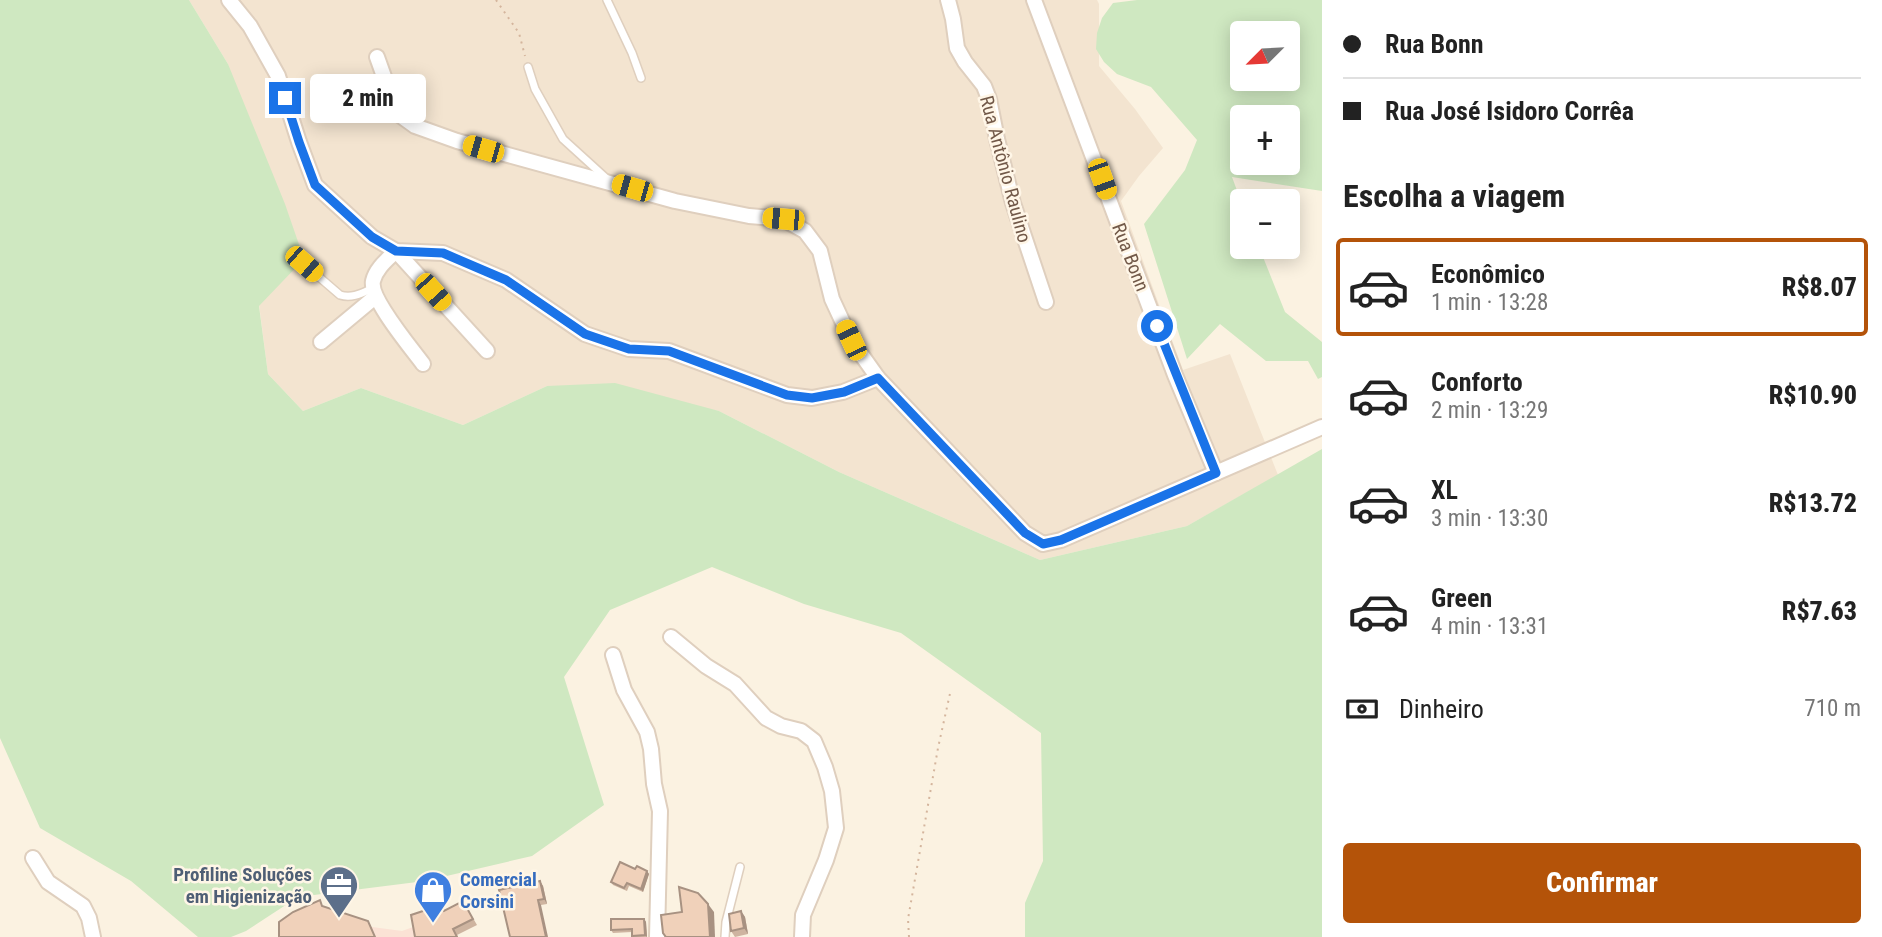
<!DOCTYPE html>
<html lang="pt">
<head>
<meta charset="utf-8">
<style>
  :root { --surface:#fff; --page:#f2f2f2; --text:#222; --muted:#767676; --line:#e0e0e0; --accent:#b45309 }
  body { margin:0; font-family:"Roboto Condensed",sans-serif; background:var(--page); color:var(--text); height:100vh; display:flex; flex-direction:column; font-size:26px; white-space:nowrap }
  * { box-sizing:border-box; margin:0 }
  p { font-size:23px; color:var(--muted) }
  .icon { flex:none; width:38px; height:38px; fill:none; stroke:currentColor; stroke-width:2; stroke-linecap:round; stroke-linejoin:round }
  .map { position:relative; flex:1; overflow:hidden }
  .panel { display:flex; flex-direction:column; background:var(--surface); width:560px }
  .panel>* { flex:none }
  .banner { display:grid; align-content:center; height:154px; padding:0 21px; background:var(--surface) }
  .needle { width:46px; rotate:246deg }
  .buttons { position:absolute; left:1230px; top:21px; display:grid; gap:14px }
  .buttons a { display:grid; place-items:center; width:70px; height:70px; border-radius:7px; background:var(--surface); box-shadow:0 4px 18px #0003; font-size:35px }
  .end { position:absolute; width:32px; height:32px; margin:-16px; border:9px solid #1a73e8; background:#fff; box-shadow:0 0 0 4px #fff }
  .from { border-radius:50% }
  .bubble { position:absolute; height:49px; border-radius:7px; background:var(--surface); box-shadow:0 4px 18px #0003; font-size:23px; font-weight:800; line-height:49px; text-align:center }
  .car { position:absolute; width:21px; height:42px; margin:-21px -10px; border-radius:9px; box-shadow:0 0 5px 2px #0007; background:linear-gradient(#f5c518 24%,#345 0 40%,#f5c518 0 76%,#345 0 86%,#f5c518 0) }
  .banner b { display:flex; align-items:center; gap:24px; height:66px; font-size:26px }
  .banner b+b { border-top:2px solid var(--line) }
  .banner i { width:18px; height:18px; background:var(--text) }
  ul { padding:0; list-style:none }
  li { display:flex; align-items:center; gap:21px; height:98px; margin:0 14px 10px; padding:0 7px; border:4px solid transparent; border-radius:7px }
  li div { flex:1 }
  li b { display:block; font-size:26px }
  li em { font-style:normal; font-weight:800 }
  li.on { border-color:var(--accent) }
  li>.icon { width:63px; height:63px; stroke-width:1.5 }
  h2 { padding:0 21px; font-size:32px; line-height:84px }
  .pay { display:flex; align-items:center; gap:18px; height:77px; padding:0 21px; font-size:26px }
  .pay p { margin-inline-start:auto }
  .cta { display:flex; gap:14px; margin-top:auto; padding:14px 21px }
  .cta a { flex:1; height:80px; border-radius:7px; background:var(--accent); color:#fff; font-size:28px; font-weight:800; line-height:80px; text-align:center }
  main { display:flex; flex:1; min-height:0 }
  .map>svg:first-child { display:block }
  .residential { fill:#f3e4d0 }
  .commercial { fill:#fbe2d5 }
  .green { fill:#cfe8c1; fill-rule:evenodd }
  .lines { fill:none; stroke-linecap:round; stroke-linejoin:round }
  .lane-casing { stroke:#dfcfbe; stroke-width:10 }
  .street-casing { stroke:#dfcfbe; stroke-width:18 }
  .path { stroke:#d4b59d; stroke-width:2; stroke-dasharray:2 5; stroke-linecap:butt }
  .lane { stroke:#fff; stroke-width:7 }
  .street { stroke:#fff; stroke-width:14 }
  .wall { fill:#ceb4a0 }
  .shaded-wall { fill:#a89282 }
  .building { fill:#f0d1ba; stroke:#a89282; stroke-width:2 }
  .route { stroke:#1a73e8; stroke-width:9 }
  .labels { text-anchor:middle; stroke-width:5; stroke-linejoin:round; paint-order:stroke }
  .street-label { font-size:19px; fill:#725949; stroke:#fff6e7 }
  .service-label { font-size:19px; font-weight:bold; fill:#4e5e75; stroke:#fff6e7; text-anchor:end }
  .shop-label { font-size:19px; font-weight:bold; fill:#366cbe; stroke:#fff6e7; text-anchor:start }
</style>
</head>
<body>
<main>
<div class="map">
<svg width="1322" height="937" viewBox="0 0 1322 937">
  <rect width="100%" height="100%" fill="#fbf2e1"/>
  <polygon class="residential" points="189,0 1097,0 1099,4 1099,66 1135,109 1163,148 1139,176 1121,201 1183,370 1230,354 1278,475 1187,526 1040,560 839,472 719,411 547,386 463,425 361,388 303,411 268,374 228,64"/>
  <polygon class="commercial" points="416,926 418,937 338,937 372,927 402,931"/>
  <g class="green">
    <polygon points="0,0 189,0 228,64 285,204 304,259 259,306 268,374 303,411 361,388 463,425 547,386 615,383 719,411 839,472 1040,560 1187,526 1322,449 1322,937 1025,937 1025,903 1043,861 1041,733 901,633 804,604 712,567 610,610 564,677 604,805 532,856 425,881 298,897 246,931 231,937 198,937 131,881 40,828 0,738"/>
    <path d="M 1137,0 L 1322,0 L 1322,191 L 1232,177 L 1242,204 L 1242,247 L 1259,247 L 1285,312 L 1322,342 L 1322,377 L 1318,379 L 1308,361 L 1266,361 L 1220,324 L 1187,359 L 1144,224 L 1185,170 L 1197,140 L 1151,87 L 1117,74 L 1104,62 L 1096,49 L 1097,33 L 1102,18 L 1113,3 ZM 1242,33 L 1288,33 L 1288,79 L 1242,79 ZM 1242,117 L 1288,117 L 1288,163 L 1242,163 Z"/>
  </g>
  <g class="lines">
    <g class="lane-casing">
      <g id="lane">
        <polyline points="607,0 632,53 641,78"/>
        <polyline points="528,67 535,89 563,139 607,179"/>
        <path d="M 304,264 L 340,295 C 352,299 362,293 373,288"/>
        <polyline points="725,937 726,922 740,867"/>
      </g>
    </g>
    <g class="street-casing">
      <g id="street">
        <polyline points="229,0 250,26 278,76 299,142 315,185 372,237 396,251 443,253 506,280 585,334 629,349 669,351 787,395 812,398 843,392 878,378"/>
        <polyline points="948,0 953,19 957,48 965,62 984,86 989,99 997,139 1013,203 1046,302"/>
        <polyline points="1034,0 1175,375 1216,473"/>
        <polyline points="377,57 397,113 415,126 457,141 675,201 749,216 783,219 805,231 820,251 832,299 851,340 878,378 1025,533 1043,544 1061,540 1322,427"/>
        <path d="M 396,251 C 388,259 376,268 373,281 C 369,298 412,349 423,364"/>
        <polyline points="396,251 487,351"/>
        <polyline points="321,342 375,297"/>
        <polyline points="671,637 706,666 735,684 766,718 781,726 801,731 814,741 825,767 832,791 836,828 826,860 803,915 802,937"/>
        <polyline points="613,655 624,690 647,732 651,749 654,784 660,811 657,937"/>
        <polyline points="33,858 48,882 83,906 89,918 93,937"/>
      </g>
    </g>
    <g class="path">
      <polyline points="496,0 519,33 525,56"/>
      <polyline points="909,937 908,919 938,748 951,689"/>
    </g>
    <use href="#lane" class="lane"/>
    <use href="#street" class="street"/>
  </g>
  <g class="wall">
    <polygon points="635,869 647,871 649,874 643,892 629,886 627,891 613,885 611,882"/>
    <polygon points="540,881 543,886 547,904 541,905 510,937"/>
    <polygon points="463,901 477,925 457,935 458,937 415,937 441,905 445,911"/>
    <polygon points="741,911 745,917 748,934 735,937 731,931"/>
    <polygon points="644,919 646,922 647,937 633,937 632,932 613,933 611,930"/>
  </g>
  <g class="shaded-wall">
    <polygon points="647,871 649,874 643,892 641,889"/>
    <polygon points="540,881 543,886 547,904 544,899"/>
    <polygon points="538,900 541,905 548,937 546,937"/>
    <polygon points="708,904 714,912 715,937 710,937"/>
    <polygon points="741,911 745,917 748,934 744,928"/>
    <polygon points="644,919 646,922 647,937 645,935"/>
  </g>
  <g class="building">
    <polygon points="620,862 635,869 637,866 647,871 641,889 627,883 624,888 611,882"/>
    <polygon points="540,881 544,899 538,900 546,937 510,937 499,890"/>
    <polygon points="679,887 698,893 708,904 710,937 666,937 663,933 661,915 682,912"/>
    <polygon points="320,900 322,906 368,921 375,937 279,937 279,922 293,912"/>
    <polygon points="463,901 473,919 453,929 457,937 415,937 411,915 441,905 444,911"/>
    <polygon points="741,911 744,928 731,931 729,914"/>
    <polygon points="611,919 644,919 645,935 632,936 632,929 611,930"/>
  </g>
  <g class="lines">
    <polyline class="route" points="285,98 299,142 315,185 372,237 396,251 443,253 506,280 585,334 629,349 669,351 787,395 812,398 844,392 878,378 1025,533 1043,544 1061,540 1216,473 1157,326"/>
  </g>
  <defs>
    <g id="office-pin" transform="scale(2.0125)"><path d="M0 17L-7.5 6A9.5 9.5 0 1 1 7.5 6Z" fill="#5c6f8a" stroke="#fff6e7"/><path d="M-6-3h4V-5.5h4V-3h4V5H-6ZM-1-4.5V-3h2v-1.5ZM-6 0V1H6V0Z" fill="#fff"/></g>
    <g id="shop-pin" transform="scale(2.0125)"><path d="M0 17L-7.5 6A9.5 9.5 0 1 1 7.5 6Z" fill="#3f7fe0" stroke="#fff6e7"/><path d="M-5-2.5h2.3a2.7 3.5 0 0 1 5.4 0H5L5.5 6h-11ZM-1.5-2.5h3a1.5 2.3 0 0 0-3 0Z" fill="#fff"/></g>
  </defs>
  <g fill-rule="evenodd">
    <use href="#office-pin" x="339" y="885"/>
    <use href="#shop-pin" x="433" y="890"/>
  </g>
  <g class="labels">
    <g class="street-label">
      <text transform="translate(1006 169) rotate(75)" y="7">Rua Antônio Raulino</text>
      <text transform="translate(1131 257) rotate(69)" y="7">Rua Bonn</text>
    </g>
    <g class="service-label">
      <text x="312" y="881">Profiline Soluções<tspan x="312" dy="22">em Higienização</tspan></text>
    </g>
    <g class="shop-label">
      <text x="460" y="886">Comercial<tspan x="460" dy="22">Corsini</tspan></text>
    </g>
  </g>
</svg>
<div class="buttons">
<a><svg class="needle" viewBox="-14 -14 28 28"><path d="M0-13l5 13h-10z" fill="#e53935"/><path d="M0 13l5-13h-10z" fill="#767676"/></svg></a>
<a>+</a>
<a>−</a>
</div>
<i class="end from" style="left:1157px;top:326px"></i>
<i class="end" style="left:285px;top:98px"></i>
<div class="bubble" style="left:310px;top:74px;width:116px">2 min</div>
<i class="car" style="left:483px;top:149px;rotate:286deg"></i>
<i class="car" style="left:1102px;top:179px;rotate:160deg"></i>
<i class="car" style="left:632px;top:188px;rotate:286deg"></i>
<i class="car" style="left:783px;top:219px;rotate:275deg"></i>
<i class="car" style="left:304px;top:264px;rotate:131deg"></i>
<i class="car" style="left:433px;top:292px;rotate:138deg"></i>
<i class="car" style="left:851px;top:340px;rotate:335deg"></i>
</div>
<section class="panel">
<div class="banner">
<b><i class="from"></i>Rua Bonn</b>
<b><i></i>Rua José Isidoro Corrêa</b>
</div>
<h2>Escolha a viagem</h2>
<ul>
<li class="on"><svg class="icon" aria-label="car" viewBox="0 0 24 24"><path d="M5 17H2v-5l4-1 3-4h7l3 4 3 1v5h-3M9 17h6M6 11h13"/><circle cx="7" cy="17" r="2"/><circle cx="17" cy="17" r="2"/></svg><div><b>Econômico</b><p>1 min · 13:28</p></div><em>R$8.07</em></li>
<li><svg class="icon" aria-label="car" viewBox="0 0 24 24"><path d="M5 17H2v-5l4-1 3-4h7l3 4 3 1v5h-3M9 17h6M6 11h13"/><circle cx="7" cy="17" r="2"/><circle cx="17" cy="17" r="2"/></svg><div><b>Conforto</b><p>2 min · 13:29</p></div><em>R$10.90</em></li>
<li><svg class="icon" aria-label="car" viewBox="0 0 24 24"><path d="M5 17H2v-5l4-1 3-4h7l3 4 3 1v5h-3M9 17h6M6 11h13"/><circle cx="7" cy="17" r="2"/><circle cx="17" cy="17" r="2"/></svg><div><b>XL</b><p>3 min · 13:30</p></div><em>R$13.72</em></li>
<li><svg class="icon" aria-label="car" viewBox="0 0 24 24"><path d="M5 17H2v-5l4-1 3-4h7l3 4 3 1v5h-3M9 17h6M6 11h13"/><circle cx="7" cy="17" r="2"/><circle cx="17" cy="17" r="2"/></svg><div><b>Green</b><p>4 min · 13:31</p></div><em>R$7.63</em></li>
</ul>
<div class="pay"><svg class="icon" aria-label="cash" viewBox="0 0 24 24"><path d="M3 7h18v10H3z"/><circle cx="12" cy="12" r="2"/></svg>Dinheiro<p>710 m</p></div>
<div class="cta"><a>Confirmar</a></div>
</section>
</main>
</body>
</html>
